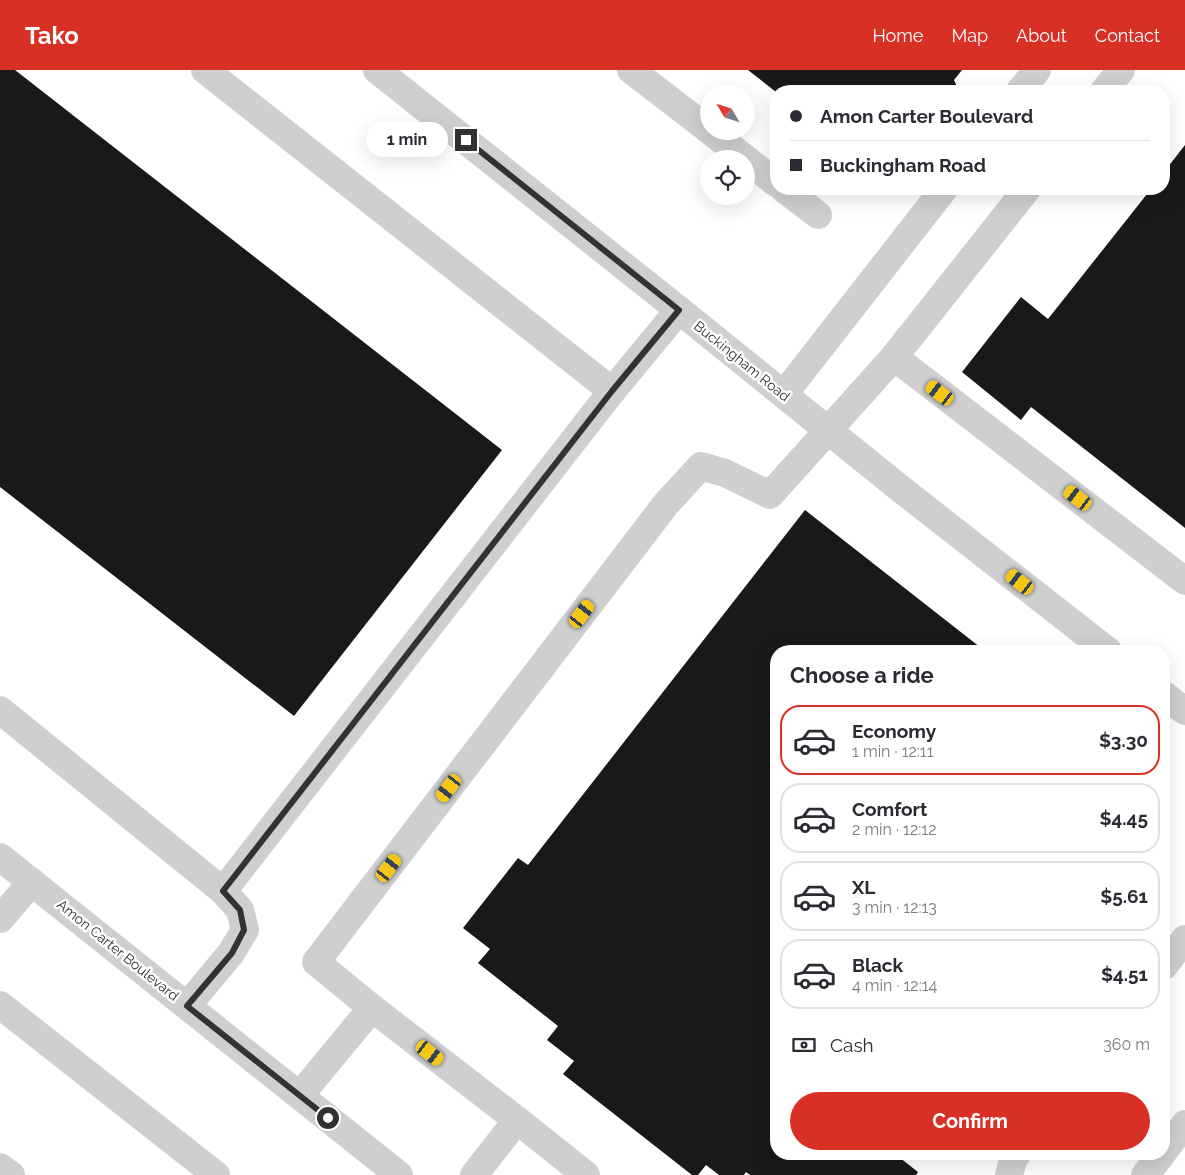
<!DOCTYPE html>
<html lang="en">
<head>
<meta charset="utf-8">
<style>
  :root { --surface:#fff; --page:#f7f7f7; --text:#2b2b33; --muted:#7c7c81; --line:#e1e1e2; --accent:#d93025 }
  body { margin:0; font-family:Raleway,sans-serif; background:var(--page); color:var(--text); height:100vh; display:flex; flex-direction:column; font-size:19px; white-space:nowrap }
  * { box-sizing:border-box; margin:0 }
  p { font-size:16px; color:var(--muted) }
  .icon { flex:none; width:28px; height:28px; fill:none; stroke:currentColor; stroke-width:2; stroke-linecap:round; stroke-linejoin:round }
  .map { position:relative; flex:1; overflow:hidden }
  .drawer { position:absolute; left:770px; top:575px; width:400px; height:515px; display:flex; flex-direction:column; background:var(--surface); border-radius:20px; box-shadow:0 5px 20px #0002 }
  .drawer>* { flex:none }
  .top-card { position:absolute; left:770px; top:15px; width:400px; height:110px; border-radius:20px; box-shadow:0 5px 20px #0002; display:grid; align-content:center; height:110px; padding:0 20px; background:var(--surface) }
  .needle { width:32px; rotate:308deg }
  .fabs { position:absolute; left:700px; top:15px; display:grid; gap:10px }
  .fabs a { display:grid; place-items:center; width:55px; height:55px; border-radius:50%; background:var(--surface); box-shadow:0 5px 20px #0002; font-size:25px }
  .end { position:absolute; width:22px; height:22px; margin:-11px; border:6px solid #323232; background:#fff; box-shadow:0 0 0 2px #fff }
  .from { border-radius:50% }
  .bubble { position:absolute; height:35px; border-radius:18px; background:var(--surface); box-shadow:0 5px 20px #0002; font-size:16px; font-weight:700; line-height:35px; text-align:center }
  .car { position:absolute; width:15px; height:30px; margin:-15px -8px; border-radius:6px; box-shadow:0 0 4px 1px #0007; background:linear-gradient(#f5c518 24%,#345 0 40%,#f5c518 0 76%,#345 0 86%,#f5c518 0) }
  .top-card b { display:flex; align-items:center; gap:18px; height:48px; font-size:19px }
  .top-card b+b { border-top:1px solid var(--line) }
  .top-card i { width:12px; height:12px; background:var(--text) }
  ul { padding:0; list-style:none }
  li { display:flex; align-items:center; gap:15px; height:70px; margin:0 10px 8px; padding:0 10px; border:2px solid var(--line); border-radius:20px }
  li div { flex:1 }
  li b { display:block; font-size:19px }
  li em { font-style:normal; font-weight:700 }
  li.active { border-color:var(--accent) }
  li>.icon { width:45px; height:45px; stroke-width:1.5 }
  h2 { padding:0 20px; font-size:22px; line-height:60px }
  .pay { display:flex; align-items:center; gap:12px; height:55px; padding:0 20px; font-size:19px }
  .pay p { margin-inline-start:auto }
  .action { display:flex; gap:10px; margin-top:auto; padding:10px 20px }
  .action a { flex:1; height:58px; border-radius:30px; background:var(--accent); color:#fff; font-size:20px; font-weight:700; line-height:58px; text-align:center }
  header { display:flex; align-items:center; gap:30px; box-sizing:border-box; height:70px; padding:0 25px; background:var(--accent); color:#fff }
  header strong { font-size:24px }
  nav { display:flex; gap:28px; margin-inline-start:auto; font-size:18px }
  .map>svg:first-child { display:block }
  .building { fill:#191919 }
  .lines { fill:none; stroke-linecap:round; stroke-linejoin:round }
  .minor { stroke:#cfcfcf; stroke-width:28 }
  .route { stroke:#323232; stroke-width:6 }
  .labels { text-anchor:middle; stroke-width:5; stroke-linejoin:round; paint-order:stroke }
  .street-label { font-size:14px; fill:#323232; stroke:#fff }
</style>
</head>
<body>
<header>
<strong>Tako</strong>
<nav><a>Home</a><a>Map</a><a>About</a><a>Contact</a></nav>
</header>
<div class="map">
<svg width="1185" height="1105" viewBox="0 0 1185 1105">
  <rect width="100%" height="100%" fill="#fff"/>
  <g class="building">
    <polygon points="0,0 15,0 502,380 294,646 0,417"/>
    <polygon points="748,0 962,0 954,10 959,21 776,21 776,22"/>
    <polygon points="1185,75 1185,458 1031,337 1021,350 962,302 1021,227 1048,249 1151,119 1164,119 1164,102"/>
    <polygon points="805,440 985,581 776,581 776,1084 895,1084 918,1102 916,1105 750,1105 746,1102 744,1105 719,1105 706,1095 698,1105 692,1105 563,1004 574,991 547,970 558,956 478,893 490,879 463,858 518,788 528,795"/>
  </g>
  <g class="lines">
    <g class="minor">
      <polyline points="377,0 679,240 902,420 1108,581"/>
      <polyline points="631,0 709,60"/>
      <polyline points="1020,21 1037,0"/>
      <polyline points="1104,21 1121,0"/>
      <polyline points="710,61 746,89"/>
      <polyline points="746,89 776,113"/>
      <polyline points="784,119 818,145"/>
      <polyline points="894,287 1185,511"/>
      <polyline points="612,321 679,240"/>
      <polyline points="784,324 944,119"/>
      <polyline points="1164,625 1185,641"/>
      <polyline points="0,640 223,821 612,321 205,0"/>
      <polyline points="0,787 399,1105"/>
      <polyline points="0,849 32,812"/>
      <polyline points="1164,896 1185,869"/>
      <polyline points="0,935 216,1105"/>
      <polyline points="187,936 231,883 245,860 240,840 223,821"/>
      <polyline points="300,1025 372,938"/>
      <polyline points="517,1050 586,1105"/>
      <polyline points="1164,1081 1185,1054"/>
      <polyline points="0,1097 11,1105"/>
      <polyline points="474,1105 517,1050 372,938 316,892 666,434 701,396 725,403 770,425 894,287 1027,119"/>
      <polyline points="1009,1105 1014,1087 1017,1084"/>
      <polyline points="1145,1105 1162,1084"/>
    </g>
  </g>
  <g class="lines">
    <polyline class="route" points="328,1048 187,936 232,883 244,860 240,840 223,821 612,321 679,240 466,70"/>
  </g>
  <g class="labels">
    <g class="street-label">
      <text transform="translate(742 291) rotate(39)" y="5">Buckingham Road</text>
      <text transform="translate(118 880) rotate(39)" y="5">Amon Carter Boulevard</text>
    </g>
  </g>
</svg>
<div class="fabs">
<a><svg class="needle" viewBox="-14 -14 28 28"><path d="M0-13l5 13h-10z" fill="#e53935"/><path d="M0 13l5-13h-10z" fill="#7c7c81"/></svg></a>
<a><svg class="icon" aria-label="locate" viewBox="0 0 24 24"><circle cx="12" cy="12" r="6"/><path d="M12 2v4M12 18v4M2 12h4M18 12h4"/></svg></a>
</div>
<i class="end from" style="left:328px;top:1048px"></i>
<i class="end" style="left:466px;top:70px"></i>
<div class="bubble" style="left:366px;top:52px;width:82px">1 min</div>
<i class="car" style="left:940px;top:323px;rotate:307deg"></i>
<i class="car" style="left:1078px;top:428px;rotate:307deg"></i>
<i class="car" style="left:1020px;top:512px;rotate:308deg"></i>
<i class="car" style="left:582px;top:544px;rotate:37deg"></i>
<i class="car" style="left:449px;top:718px;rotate:217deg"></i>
<i class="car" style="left:389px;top:798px;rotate:37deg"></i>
<i class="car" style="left:430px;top:983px;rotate:128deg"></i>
<div class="top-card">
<b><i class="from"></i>Amon Carter Boulevard</b>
<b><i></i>Buckingham Road</b>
</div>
<section class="drawer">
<h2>Choose a ride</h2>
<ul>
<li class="active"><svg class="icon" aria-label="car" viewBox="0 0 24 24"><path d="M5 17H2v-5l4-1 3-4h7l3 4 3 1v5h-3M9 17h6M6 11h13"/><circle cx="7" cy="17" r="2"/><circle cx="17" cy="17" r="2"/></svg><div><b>Economy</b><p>1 min · 12:11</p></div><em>$3.30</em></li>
<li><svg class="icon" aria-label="car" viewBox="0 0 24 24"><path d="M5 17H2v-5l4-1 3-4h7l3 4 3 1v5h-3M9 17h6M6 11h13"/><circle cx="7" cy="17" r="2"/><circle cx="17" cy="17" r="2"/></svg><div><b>Comfort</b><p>2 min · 12:12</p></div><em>$4.45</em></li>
<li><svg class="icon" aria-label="car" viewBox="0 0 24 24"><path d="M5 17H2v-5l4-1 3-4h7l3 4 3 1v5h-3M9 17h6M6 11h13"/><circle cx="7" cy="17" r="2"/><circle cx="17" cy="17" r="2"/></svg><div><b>XL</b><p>3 min · 12:13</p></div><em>$5.61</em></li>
<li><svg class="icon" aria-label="car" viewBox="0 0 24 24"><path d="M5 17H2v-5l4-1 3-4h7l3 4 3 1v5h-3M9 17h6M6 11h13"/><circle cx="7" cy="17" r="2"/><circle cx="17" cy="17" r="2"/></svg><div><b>Black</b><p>4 min · 12:14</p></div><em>$4.51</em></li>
</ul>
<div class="pay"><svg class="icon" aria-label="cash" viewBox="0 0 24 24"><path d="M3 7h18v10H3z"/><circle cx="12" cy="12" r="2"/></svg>Cash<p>360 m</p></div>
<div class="action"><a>Confirm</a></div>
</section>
</div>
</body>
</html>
